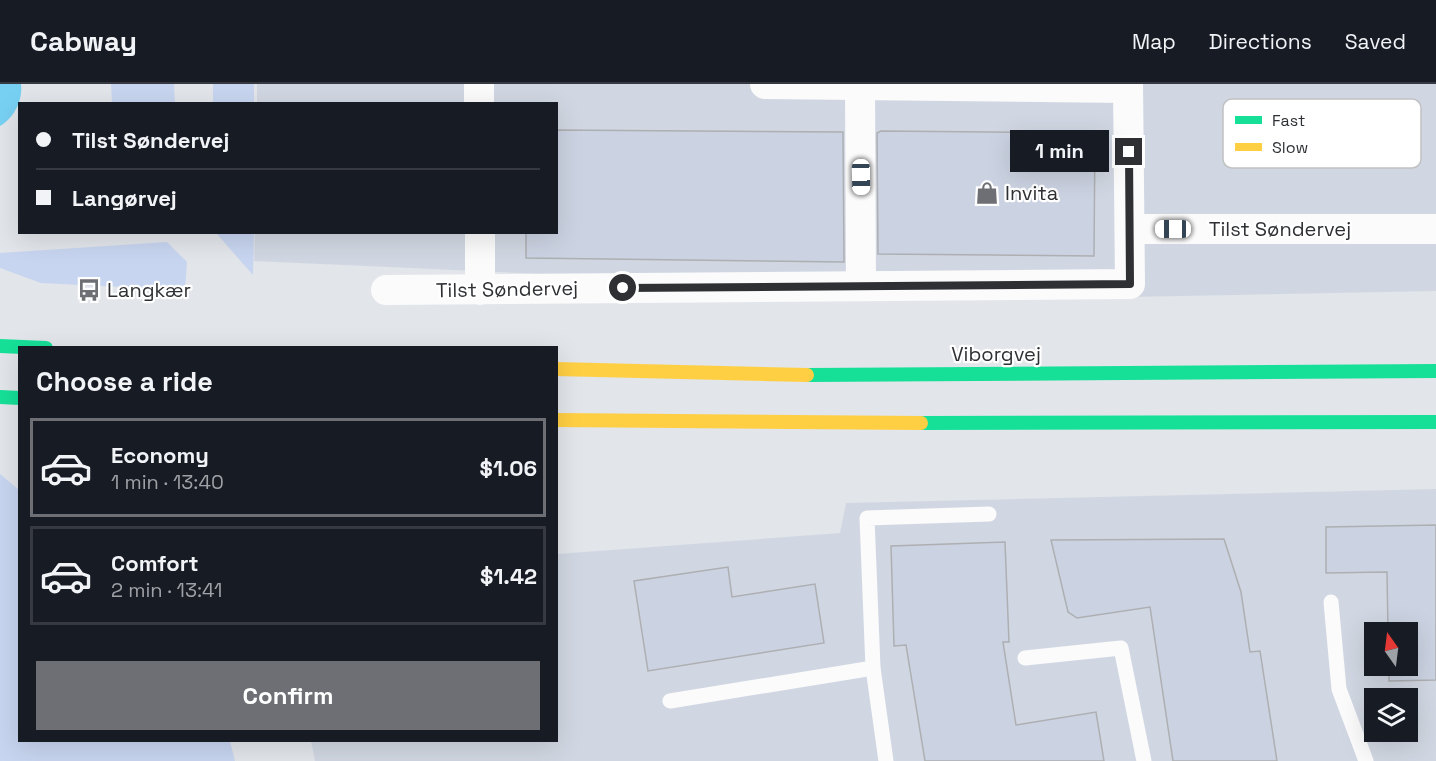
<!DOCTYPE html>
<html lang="en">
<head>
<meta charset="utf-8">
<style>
  :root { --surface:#171b24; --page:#242831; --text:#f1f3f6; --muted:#9ea1a6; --line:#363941; --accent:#6d6f74 }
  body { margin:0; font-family:"Space Grotesk",sans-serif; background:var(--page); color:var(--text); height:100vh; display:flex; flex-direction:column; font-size:22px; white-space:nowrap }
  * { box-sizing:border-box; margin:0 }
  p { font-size:20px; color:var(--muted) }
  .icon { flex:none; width:33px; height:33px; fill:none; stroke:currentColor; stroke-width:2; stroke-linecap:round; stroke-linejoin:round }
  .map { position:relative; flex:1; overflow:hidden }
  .panel { position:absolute; left:18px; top:262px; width:540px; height:396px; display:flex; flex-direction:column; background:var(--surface); border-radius:0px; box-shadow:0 6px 24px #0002 }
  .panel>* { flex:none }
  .hud { position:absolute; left:18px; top:18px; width:540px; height:132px; border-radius:0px; box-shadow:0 6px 24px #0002; display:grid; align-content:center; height:132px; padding:0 18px; background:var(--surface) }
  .needle { width:39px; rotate:346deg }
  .controls { position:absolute; left:1364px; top:538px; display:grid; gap:12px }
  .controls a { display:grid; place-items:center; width:54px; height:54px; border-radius:0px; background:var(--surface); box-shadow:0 6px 24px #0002; font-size:30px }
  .end { position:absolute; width:27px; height:27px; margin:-14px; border:8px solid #2e3034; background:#fff; box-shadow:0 0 0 3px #fff }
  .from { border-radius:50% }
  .bubble { position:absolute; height:42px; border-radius:0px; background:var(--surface); box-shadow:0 6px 24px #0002; font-size:20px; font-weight:800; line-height:42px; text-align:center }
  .car { position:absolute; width:18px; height:36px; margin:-18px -9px; border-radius:8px; box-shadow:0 0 4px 2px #0007; background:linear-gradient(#fff 24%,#345 0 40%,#fff 0 76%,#345 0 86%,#fff 0) }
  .hud b { display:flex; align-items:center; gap:21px; height:57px; font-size:22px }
  .hud b+b { border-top:2px solid var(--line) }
  .hud i { width:15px; height:15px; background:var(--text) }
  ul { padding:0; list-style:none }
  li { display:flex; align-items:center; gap:18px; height:99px; margin:0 12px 9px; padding:0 6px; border:3px solid var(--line); border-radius:0px }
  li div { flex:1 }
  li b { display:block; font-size:22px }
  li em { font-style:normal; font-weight:800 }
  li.on { border-color:var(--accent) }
  li>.icon { width:54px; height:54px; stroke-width:1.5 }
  h2 { padding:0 18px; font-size:27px; line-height:72px }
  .cta { display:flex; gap:12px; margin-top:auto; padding:12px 18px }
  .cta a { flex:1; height:69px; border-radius:0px; background:var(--accent); color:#fff; font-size:24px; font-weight:800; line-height:69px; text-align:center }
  header { display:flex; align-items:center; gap:36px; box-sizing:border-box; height:84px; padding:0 30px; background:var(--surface); border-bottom:2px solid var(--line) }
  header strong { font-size:28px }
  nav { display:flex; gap:33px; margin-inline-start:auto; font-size:21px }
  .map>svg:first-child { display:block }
  .built { fill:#d1d7e2; fill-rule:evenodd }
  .green { fill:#c8d5f0 }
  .water { fill:#77d0f2 }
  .building { fill:#cbd2e1; stroke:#adafb2; stroke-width:1.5 }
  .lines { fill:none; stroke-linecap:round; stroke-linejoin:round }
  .lane { stroke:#fbfbfc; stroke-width:15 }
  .street { stroke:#fbfbfc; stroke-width:30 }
  .fast { stroke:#16e098; stroke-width:14 }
  .slow { stroke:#ffcf43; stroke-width:14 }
  .route { stroke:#2e3034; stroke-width:8 }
  .labels { text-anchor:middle; stroke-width:4.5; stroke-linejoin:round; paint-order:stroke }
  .poi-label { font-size:20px; fill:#2e3034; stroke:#fff; text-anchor:start }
  .street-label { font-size:20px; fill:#2e3034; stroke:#fff }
  .key { fill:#fff; stroke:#c0c1c2; stroke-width:1.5 }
  .key-label { font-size:16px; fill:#2e3034 }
</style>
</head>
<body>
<header>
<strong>Cabway</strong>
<nav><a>Map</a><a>Directions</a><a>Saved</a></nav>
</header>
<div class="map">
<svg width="1436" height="677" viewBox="0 0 1436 677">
  <rect width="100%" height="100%" fill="#e2e5ea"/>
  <g class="built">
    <polygon points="257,0 1436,0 1436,207 1077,214 254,177 255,149 556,148 556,20 257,19"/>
    <path d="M 1436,405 L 1436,677 L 315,677 L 311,657 L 556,657 L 557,470 L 840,449 L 846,419 ZM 1374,549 L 1407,549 L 1407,582 L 1374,582 ZM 1374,615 L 1407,615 L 1407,648 L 1374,648 Z"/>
  </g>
  <g class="green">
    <polygon points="111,0 174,0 175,19 112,19"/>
    <rect x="213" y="0" width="41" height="19"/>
    <polygon points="217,149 254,149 253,191 217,150"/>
    <polygon points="167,158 187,178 185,206 41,199 0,184 0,169"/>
    <polygon points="0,390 19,406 20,657 230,657 235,677 0,677"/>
  </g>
  <path class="water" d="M 0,0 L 21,0 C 23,16 14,34 0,42 Z"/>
  <g class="building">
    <polygon points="556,46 843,48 844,178 526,174 526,148 556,148"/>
    <polygon points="881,47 1095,49 1094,172 878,170 877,49"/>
    <polygon points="1436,441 1436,596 1389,597 1389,582 1407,582 1407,549 1388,549 1387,488 1326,489 1326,443"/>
    <polygon points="1224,455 1241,508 1250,568 1260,567 1277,677 1173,677 1150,523 1077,534 1068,528 1051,456"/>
    <polygon points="1005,458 1009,558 1003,558 1016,641 1096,628 1104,677 925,677 906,561 894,562 891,462"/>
    <polygon points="728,483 732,513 815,500 824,559 648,587 634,497"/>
  </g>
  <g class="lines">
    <g class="lane">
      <polyline points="1331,518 1339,605 1366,677"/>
      <polyline points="1025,574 1121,564 1144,677"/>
      <polyline points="670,617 873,584"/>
      <polyline points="886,677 873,584 867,434 989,430"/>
    </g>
    <g class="street">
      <polyline points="479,0 479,20"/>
      <polyline points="765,0 1128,4"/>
      <polyline points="860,2 861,202"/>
      <polyline points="1130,145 1436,145"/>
      <polyline points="480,148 480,206"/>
      <polyline points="386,206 1130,200 1128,0"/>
    </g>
    <g class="fast">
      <polyline points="0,262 46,264"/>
      <polyline points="807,291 1436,287"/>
      <polyline points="0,313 20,314"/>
      <polyline points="921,339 1436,338"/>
    </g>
    <g class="slow">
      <polyline points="556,285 807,291"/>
      <polyline points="556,336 921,339"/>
    </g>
  </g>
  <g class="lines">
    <polyline class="route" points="623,204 1130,200 1129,68"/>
  </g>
  <defs>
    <g id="shop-bare" transform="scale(1.8)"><path d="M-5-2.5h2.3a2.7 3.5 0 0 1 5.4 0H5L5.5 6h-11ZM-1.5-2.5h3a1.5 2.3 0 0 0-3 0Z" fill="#6d6f74" stroke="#fff" stroke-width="2.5" paint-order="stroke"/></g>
    <g id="bus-bare" transform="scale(1.8)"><path d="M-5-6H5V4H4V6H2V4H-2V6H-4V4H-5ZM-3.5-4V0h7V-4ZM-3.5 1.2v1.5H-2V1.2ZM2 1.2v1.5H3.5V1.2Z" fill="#6d6f74" stroke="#fff" stroke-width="2.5" paint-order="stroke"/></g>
  </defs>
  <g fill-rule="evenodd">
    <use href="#shop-bare" x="987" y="109"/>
    <use href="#bus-bare" x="89" y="206"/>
  </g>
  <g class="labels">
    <g class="poi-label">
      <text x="1005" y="116">Invita</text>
      <text x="107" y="213">Langkær</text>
    </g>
    <g class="street-label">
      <text x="1280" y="152">Tilst Søndervej</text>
      <text transform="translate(507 205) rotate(-1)" y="7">Tilst Søndervej</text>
      <text x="996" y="277">Viborgvej</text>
    </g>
  </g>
  <rect x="1223" y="15" width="198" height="69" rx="9" class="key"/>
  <rect x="1235" y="32" width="27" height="8" fill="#16e098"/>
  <rect x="1235" y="59" width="27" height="8" fill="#ffcf43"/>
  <g class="key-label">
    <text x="1272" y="42">Fast</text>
    <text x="1272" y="69">Slow</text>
  </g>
</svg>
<div class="controls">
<a><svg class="needle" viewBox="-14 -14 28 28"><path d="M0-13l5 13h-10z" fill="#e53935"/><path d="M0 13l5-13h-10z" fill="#9ea1a6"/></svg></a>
<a><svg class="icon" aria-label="layers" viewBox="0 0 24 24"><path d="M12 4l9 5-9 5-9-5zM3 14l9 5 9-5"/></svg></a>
</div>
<i class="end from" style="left:623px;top:204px"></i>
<i class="end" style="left:1129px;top:68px"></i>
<div class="bubble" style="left:1010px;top:46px;width:99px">1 min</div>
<i class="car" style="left:861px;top:93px;rotate:179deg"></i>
<i class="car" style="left:1173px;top:145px;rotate:270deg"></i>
<div class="hud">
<b><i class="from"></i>Tilst Søndervej</b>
<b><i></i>Langørvej</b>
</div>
<section class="panel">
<h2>Choose a ride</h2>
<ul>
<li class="on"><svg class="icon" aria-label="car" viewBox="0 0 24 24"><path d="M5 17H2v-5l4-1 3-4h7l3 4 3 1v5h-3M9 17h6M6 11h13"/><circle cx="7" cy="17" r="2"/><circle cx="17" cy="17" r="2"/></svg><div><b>Economy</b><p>1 min · 13:40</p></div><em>$1.06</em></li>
<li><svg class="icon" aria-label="car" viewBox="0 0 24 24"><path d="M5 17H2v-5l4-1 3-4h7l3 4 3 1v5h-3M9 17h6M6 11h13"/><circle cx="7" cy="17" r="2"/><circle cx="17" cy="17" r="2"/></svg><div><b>Comfort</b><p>2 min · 13:41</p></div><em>$1.42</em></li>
</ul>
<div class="cta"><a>Confirm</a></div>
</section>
</div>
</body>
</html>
